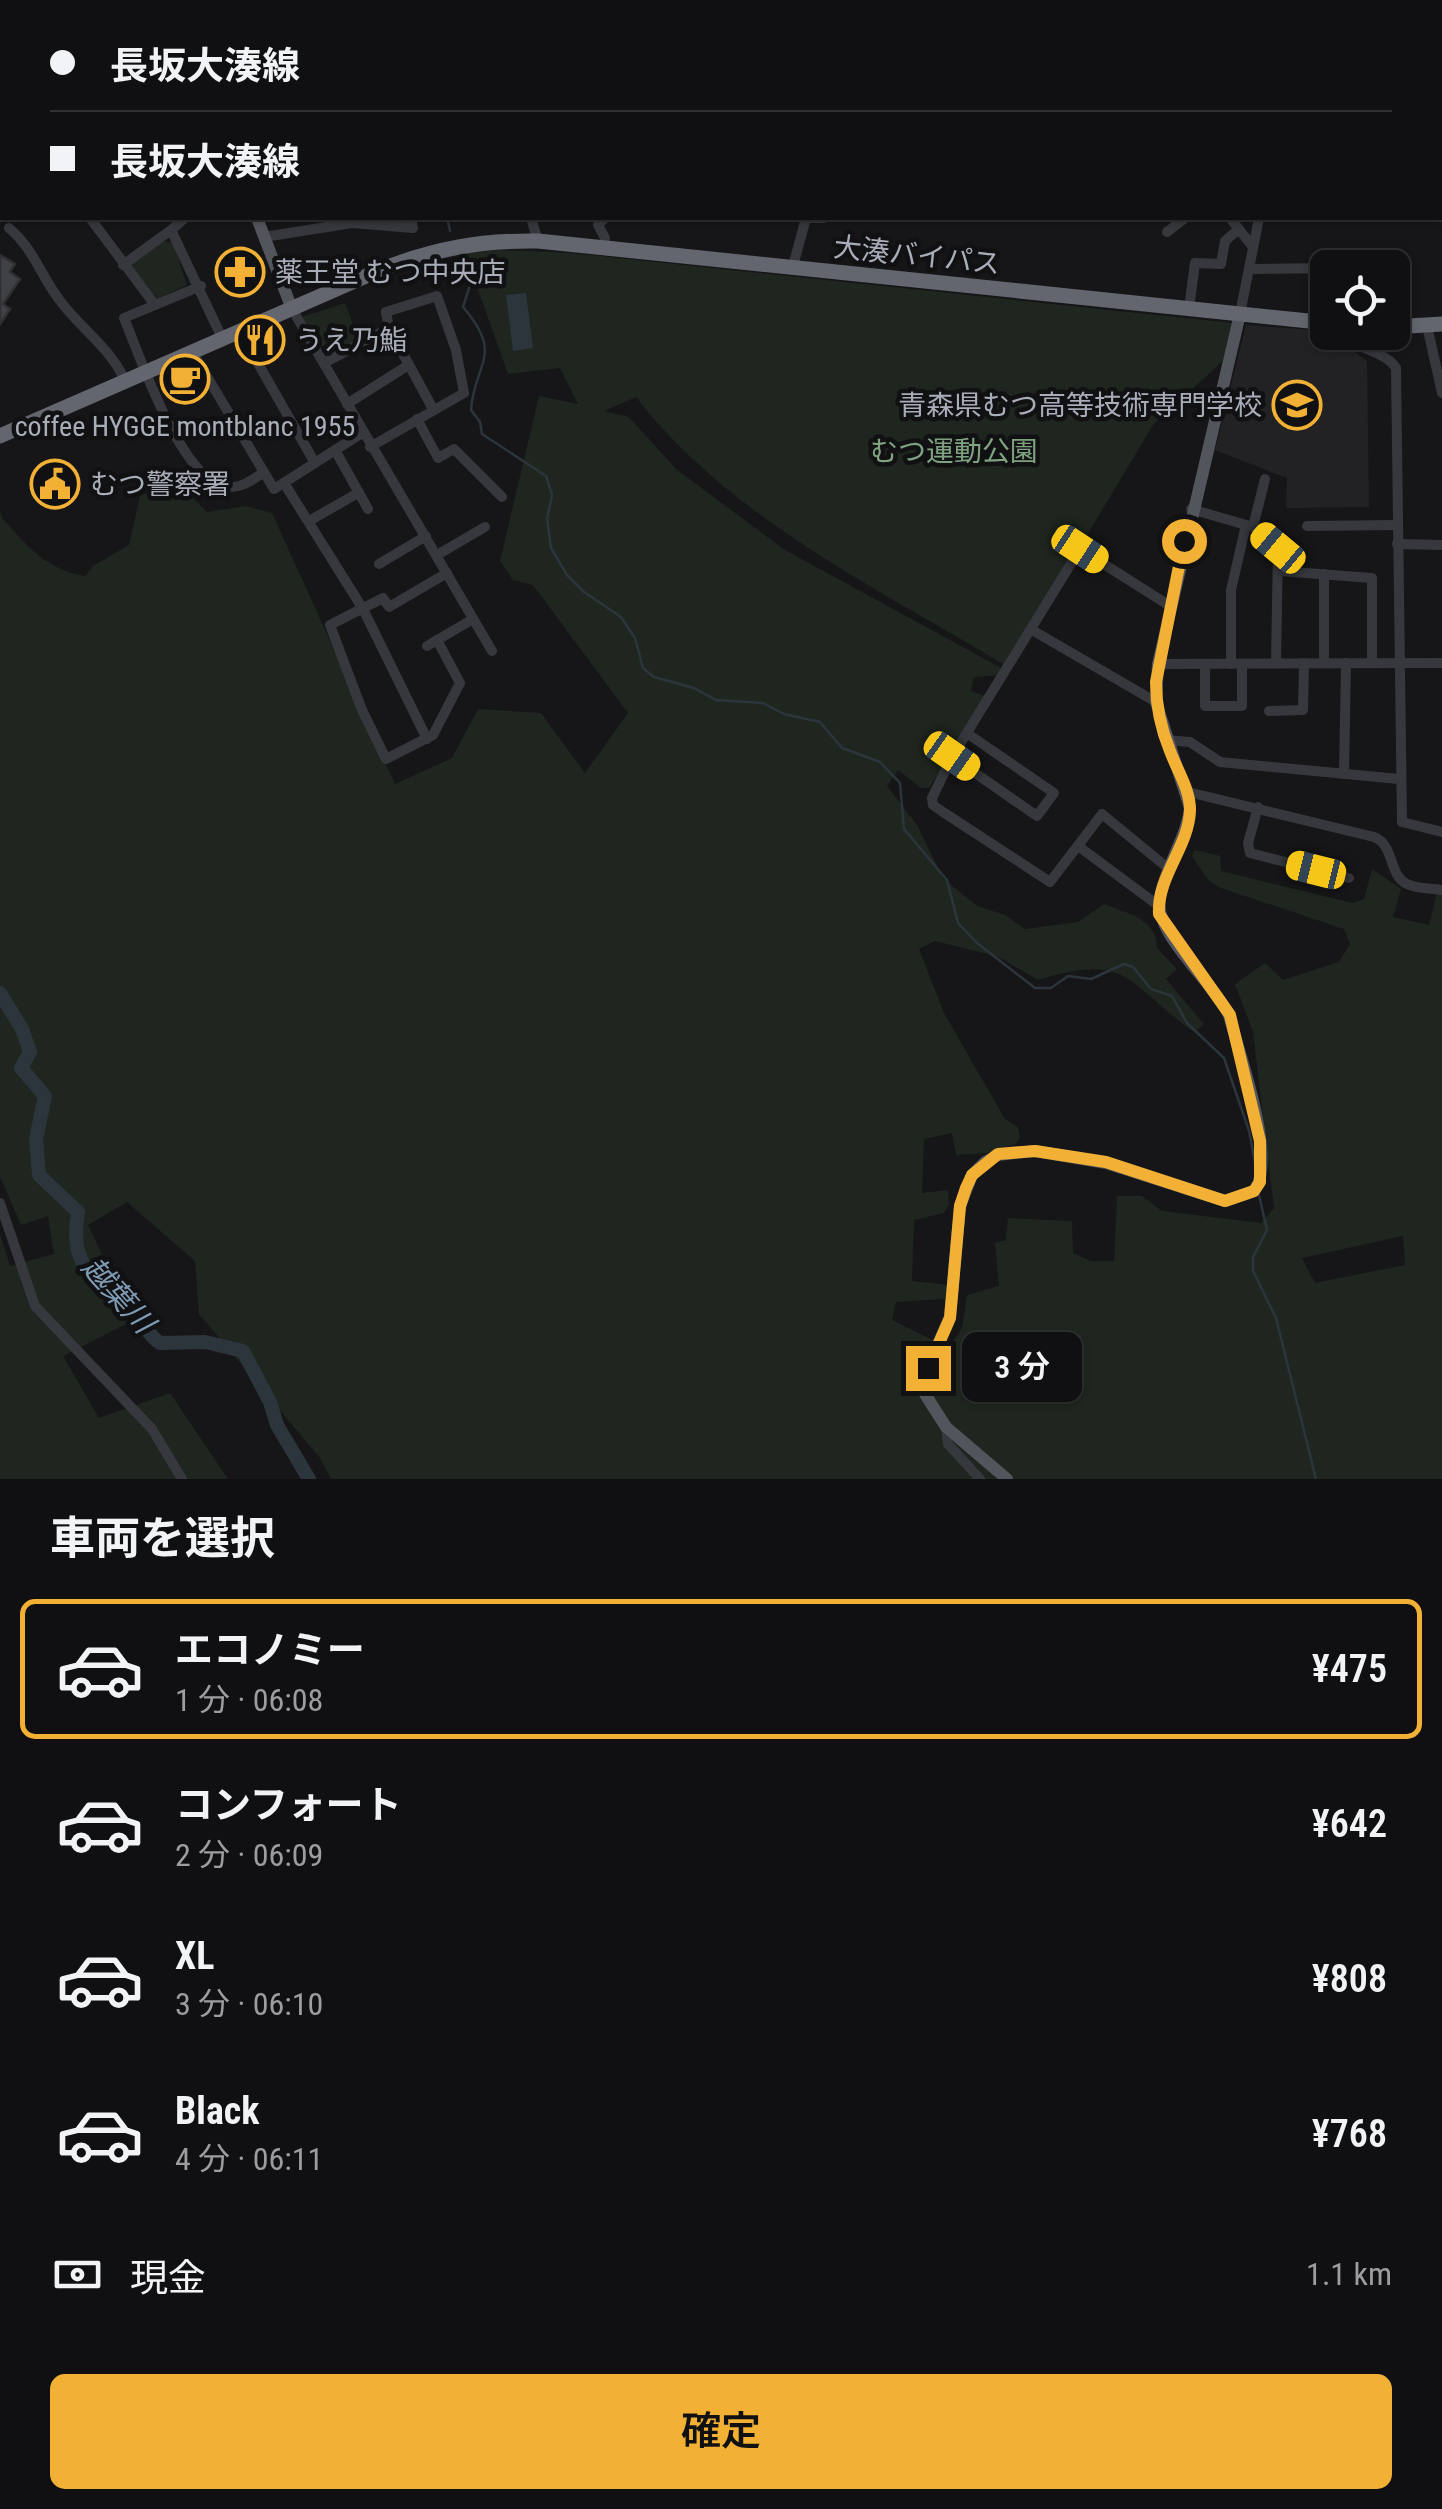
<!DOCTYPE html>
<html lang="ja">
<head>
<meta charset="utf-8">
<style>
  :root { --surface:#101012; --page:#19191b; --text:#f1f3f6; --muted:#9c9d9f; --line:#303032; --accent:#f2b134 }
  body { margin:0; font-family:"Roboto Condensed","Noto Sans JP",sans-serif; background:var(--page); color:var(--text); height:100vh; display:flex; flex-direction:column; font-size:38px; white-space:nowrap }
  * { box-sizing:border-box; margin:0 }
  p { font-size:32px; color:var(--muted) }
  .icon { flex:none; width:55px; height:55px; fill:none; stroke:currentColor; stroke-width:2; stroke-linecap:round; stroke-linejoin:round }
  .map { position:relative; height:1479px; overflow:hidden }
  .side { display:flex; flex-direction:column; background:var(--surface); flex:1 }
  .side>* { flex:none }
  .banner { position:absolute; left:0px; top:0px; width:1442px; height:220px; box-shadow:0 2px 8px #0004,0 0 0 2px var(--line); display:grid; align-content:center; height:220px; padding:0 50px; background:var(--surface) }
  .fabs { position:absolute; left:1310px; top:250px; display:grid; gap:20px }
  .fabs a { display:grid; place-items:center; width:100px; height:100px; border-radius:15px; background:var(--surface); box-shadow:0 2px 8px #0004,0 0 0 2px var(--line); font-size:50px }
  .end { position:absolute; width:45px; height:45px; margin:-22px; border:12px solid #f2b134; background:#111; box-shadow:0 0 0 5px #111 }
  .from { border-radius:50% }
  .bubble { position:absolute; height:70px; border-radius:15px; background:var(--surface); box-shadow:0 2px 8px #0004,0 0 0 2px var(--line); font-size:32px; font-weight:600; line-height:70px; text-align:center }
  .car { position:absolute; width:30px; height:60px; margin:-30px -15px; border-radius:12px; box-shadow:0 0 8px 2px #0007; background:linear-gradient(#f5c518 24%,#345 0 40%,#f5c518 0 76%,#345 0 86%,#f5c518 0) }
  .banner b { display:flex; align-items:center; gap:35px; height:95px; font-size:38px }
  .banner b+b { border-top:2px solid var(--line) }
  .banner i { width:25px; height:25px; background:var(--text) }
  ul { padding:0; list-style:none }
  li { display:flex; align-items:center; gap:30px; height:140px; margin:0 20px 15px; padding:0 30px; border:5px solid transparent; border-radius:15px }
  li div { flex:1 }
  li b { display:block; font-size:38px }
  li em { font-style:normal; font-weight:600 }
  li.on { border-color:var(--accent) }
  li>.icon { width:90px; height:90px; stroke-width:1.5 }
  h2 { padding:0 50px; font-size:45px; line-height:120px }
  .pay { display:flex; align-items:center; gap:25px; height:110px; padding:0 50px; font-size:38px }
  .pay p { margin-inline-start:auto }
  .action { display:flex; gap:20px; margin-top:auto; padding:20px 50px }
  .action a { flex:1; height:115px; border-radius:15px; background:var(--accent); color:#111; font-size:40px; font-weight:600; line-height:115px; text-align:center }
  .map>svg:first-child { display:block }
  .built { fill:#222225 }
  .green { fill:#1e261f; fill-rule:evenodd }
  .water { fill:#2c353c }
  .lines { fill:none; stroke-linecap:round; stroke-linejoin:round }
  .stream { stroke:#2c353c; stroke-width:2.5 }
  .river { stroke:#2c353c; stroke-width:14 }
  .building { fill:#404145; stroke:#303034; stroke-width:2.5 }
  .minor { stroke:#37383d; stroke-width:10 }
  .major { stroke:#53555c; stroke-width:12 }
  .highway { stroke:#63666e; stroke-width:15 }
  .route { stroke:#f2b134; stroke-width:12 }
  .labels { text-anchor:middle; stroke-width:9; stroke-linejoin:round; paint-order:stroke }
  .street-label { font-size:28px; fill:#a8adb8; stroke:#111113 }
  .poi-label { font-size:28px; fill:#a8adb8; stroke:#111113; text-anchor:start }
  .park-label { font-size:28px; fill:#7fa381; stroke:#111113 }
  .water-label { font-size:30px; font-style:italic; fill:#7f9bb3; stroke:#111113 }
</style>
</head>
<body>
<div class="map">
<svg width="1442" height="1479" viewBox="0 0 1442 1479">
  <rect width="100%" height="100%" fill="#161618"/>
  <polygon class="built" points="1246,325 1325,331 1367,361 1369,507 1286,508 1287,478 1215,450"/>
  <g class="green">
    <polygon points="163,241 173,243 187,285 158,299 131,270 132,262"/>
    <path d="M 500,250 L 571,253 L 1232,323 L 1223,361 L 1153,425 L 1008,667 C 880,589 729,518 636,397 L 604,411 L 629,417 L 676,469 L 785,550 L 1003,669 L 1000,675 L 974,677 L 971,691 L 987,697 L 929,788 L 921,788 L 898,770 L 887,786 L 917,825 L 943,878 L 977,906 L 1005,915 L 1025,929 L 1078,922 L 1104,904 C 1128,914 1157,918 1157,948 L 1177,969 L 1166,979 L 1204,1024 L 1194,1032 C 1126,985 1132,951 1038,980 L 999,957 L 935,941 L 919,949 L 944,1013 L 1005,1119 L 1018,1127 L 1020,1137 L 1016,1144 L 987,1153 L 956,1155 L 952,1133 L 924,1139 L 922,1193 L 948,1190 L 949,1204 L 944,1213 L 914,1220 L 912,1281 L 948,1285 L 945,1299 L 896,1302 L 892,1320 L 949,1348 L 962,1328 L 967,1295 L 999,1286 L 995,1243 L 1006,1240 L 1008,1218 L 1072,1221 L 1073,1253 L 1091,1261 L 1114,1261 L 1117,1196 L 1142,1196 L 1162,1211 L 1261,1223 L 1274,1208 L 1253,1032 L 1235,984 L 1265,963 L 1283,980 L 1339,962 L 1350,944 L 1344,929 L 1221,888 L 1208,880 L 1192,856 L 1195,850 L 1220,856 L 1221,871 L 1352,903 L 1364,899 L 1372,869 L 1401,889 L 1393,917 L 1429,925 L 1437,893 L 1442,895 L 1442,1479 L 331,1479 L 320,1458 L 199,1314 L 195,1261 L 127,1202 L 88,1225 L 134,1320 L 63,1356 L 99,1418 L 170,1393 L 228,1479 L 0,1479 L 0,1234 L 10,1266 L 54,1254 L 48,1216 L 21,1225 L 0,1177 L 0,510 L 2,518 C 26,545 47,570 85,576 L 93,566 L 129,545 L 140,496 L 176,481 L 207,512 L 246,506 L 272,513 L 395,784 L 452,758 L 478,709 L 541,713 L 585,773 L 628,713 L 533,585 L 513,580 L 500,561 L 539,396 L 578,404 L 560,368 L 508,374 L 465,253 ZM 1403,1236 L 1405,1265 L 1315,1283 L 1302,1258 Z"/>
    <polygon points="345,303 359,340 337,350 316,344 302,317"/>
  </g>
  <polygon class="water" points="526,293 533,348 513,351 506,295"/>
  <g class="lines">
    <g class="stream">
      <polyline points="289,0 290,2"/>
      <polyline points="447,218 450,231"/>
      <path d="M 461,257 L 470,285 L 463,307 C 505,356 474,363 471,410 L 480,422 L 482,434 L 546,476 L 552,495 L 547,519 L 551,548 L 567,575 L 584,592 L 621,617 L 635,638 L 643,668 L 654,677 L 694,688 L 716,700 L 763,703 L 784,714 L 820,722 L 842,748 L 880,762 L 900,783 L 904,829 L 947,880 L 958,923 L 977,943 L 1035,988 L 1051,988 L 1068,976 L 1091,979 L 1124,964 L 1133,967 L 1151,989 L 1172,996 L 1187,1023 L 1224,1058 L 1249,1131 L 1255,1162"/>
      <polyline points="1259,1195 1267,1230 1253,1257 1253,1271 1276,1318 1316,1479"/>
    </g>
    <path class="river" d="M 0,993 L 22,1029 L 30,1052 L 21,1068 L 45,1096 L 36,1139 L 39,1175 L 78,1212 C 72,1246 78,1267 106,1288 C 115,1295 126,1297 133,1305 C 146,1318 141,1330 160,1343 L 205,1342 L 243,1351 L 270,1402 L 277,1425 L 309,1479"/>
  </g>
  <polygon class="building" points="0,255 15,264 10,272 20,279 3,304 10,309 0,324"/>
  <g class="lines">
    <g class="minor">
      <polyline points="518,0 520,2"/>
      <polyline points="636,0 638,2"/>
      <polyline points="690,0 692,2"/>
      <polyline points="724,0 726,2"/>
      <polyline points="753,0 755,2"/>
      <polyline points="997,0 998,2"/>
      <polyline points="1079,0 1080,2"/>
      <polyline points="428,2 431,0"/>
      <polyline points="534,2 537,0"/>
      <polyline points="606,2 610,0"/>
      <polyline points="706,2 709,0"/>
      <polyline points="781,2 784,0"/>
      <polyline points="881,2 882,0"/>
      <polyline points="933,2 938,0"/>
      <polyline points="972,2 976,0"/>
      <polyline points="1049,2 1053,0"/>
      <polyline points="1129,2 1134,0"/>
      <polyline points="1314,2 1314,0"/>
      <polyline points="0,126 2,125"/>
      <polyline points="0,178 2,181"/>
      <path d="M 90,218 L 155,305 L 124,318 C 140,356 182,484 228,487 C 242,488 252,480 263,473"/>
      <polyline points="185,218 171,230 223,340"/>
      <polyline points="531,218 538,241"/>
      <polyline points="806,218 824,218"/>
      <polyline points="1230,218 1253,247"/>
      <path d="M 9,228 C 32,247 41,275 58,298 C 79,328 112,348 126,383"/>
      <polyline points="1167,232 1185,218"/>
      <polyline points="264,237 352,223 413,228 411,218"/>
      <polyline points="604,247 605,238 598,225 605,218"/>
      <polyline points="123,265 171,230"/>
      <polyline points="793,266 806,218"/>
      <polyline points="1249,269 1344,268"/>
      <polyline points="155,305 201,286"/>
      <polyline points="1189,308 1195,263 1221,264 1225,241 1239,229"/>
      <polyline points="292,309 492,651"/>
      <polyline points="1240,314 1259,218"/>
      <polyline points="1427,326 1442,393"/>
      <polyline points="389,328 433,409"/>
      <polyline points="240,332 315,463"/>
      <path d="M 1349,332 C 1356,352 1385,350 1396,368 L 1402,822 L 1442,832"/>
      <polyline points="193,353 274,489 362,433"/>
      <polyline points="324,363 389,328 386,312 437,296 456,350 464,393 370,447"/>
      <polyline points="347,404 407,366"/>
      <polyline points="417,419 438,458 454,449 502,497"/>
      <polyline points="335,450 368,509"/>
      <polyline points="284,483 363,609 427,739"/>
      <polyline points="1191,509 1253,527 1278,548 1276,663"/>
      <polyline points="309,521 358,493"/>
      <polyline points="1307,526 1397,525"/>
      <polyline points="1253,527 1265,479"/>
      <polyline points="1397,544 1442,545"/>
      <polyline points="437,555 485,527"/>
      <polyline points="379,564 426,536"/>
      <polyline points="1279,571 1372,578 1372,663"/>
      <polyline points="1324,574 1324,663"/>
      <polyline points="1032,630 1156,702"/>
      <polyline points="437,640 460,683 433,735 386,759 362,710 330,625 383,598 389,607 447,573"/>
      <polyline points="427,646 473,619"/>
      <polyline points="1158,664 1442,663"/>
      <polyline points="1205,664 1205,706 1242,706 1242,664"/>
      <polyline points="1231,664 1231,590 1246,525"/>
      <polyline points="1269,711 1303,710 1304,663"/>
      <polyline points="1166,740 1190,742 1220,762 1399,779"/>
      <polyline points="952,757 1037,816 1054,793 968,734"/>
      <polyline points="1344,774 1346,663"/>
      <path d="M 1188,792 L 1374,837 C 1395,845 1388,875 1407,884 C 1417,889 1431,888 1442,890"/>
      <polyline points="1258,807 1248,843 1250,853 1349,878"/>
      <polyline points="1078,846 1159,906"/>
      <polyline points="1169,869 1102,814 1050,882 943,812 933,805 932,798 952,757 1080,549 1170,606"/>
      <polyline points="0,1203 35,1306 152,1429 182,1479"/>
      <polyline points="946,1427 948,1444 980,1479"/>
    </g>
    <g class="major">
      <polyline points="177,0 178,2"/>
      <polyline points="257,218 292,309"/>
      <path d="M 1007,1479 L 946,1427 L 925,1394 L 928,1368 L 950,1317 L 960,1206 L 972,1175 L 985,1162 L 998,1155 L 1035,1151 L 1106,1163 L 1225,1201 L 1254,1191 C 1278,1159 1239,1054 1229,1015 C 1213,981 1152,933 1160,897 C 1166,865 1186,840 1190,808 L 1156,702 L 1158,664 L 1240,314"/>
    </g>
    <g class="highway">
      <polyline points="1392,327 1442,324"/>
      <path d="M 0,436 L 380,270 C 433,249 481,240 538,241 L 1328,323"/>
    </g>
  </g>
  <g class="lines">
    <path class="route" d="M 928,1368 L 950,1318 L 960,1206 L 966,1188 L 972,1175 L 998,1154 L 1035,1151 L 1106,1162 L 1225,1201 L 1254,1191 L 1260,1182 L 1260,1141 L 1230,1015 L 1159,914 C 1157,876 1189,847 1190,810 C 1190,789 1177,770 1170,751 C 1161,729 1156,705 1156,682 L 1184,541"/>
  </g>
  <defs>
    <g id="pharmacy-ring" transform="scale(2.5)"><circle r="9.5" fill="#111113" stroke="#f2b134" stroke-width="1.5"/><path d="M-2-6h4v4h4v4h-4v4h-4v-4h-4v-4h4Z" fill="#f2b134"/></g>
    <g id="restaurant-ring" transform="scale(2.5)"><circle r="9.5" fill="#111113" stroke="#f2b134" stroke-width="1.5"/><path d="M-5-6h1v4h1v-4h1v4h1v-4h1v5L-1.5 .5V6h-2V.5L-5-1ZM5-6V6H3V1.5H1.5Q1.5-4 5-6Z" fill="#f2b134"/></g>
    <g id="cafe-ring" transform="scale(2.5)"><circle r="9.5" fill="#111113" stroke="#f2b134" stroke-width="1.5"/><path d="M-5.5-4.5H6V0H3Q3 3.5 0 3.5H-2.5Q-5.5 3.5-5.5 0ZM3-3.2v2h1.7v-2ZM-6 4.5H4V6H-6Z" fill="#f2b134"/></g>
    <g id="university-ring" transform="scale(2.5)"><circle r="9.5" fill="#111113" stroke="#f2b134" stroke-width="1.5"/><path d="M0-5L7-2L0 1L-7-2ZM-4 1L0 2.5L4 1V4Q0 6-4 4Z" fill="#f2b134"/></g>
    <g id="civic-ring" transform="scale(2.5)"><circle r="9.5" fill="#111113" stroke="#f2b134" stroke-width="1.5"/><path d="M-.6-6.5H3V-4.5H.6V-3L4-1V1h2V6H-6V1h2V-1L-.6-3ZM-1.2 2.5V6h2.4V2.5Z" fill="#f2b134"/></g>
  </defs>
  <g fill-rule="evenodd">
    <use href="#pharmacy-ring" x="240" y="272"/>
    <use href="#restaurant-ring" x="260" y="340"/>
    <use href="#cafe-ring" x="185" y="379"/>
    <use href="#university-ring" x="1297" y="405"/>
    <use href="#civic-ring" x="55" y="484"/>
  </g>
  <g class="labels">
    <g class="street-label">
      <text transform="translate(917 255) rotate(6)" y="10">大湊バイパス</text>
    </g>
    <g class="poi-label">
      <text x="275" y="282">薬王堂 むつ中央店</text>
      <text x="295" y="350">うえ乃鮨</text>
      <text x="1262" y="415" text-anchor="end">青森県むつ高等技術専門学校</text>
      <text x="185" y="436" text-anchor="middle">coffee HYGGE montblanc 1955</text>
      <text x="90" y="494">むつ警察署</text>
    </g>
    <g class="park-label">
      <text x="954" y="461">むつ運動公園</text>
    </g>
    <g class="water-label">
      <text transform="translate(118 1295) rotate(48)" y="10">越葉川</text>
    </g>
  </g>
</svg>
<div class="fabs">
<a><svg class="icon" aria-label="locate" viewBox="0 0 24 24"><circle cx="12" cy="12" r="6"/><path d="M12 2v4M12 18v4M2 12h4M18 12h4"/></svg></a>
</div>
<i class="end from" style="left:1184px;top:541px"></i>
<i class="end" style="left:928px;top:1368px"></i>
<div class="bubble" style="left:962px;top:1332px;width:120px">3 分</div>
<i class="car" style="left:1278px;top:548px;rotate:310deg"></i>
<i class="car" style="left:1080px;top:549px;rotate:123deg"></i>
<i class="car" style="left:952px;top:756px;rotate:125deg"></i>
<i class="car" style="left:1316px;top:870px;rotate:284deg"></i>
<div class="banner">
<b><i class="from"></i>長坂大湊線</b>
<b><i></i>長坂大湊線</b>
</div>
</div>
<section class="side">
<h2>車両を選択</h2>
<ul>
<li class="on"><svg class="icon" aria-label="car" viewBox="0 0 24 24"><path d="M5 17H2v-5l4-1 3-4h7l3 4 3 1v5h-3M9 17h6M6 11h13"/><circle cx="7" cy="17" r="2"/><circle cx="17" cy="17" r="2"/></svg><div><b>エコノミー</b><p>1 分 · 06:08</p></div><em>¥475</em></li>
<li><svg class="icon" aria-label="car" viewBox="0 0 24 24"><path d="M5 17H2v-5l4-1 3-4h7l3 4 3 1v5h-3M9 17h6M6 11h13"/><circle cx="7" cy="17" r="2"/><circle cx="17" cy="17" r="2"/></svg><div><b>コンフォート</b><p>2 分 · 06:09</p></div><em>¥642</em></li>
<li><svg class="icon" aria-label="car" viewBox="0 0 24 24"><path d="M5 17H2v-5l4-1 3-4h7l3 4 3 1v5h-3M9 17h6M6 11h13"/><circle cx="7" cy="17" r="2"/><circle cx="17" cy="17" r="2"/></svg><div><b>XL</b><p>3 分 · 06:10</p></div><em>¥808</em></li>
<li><svg class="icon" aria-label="car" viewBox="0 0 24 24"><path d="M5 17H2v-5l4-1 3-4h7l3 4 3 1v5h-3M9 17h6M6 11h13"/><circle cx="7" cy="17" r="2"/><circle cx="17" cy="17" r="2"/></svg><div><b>Black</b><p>4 分 · 06:11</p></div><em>¥768</em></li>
</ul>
<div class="pay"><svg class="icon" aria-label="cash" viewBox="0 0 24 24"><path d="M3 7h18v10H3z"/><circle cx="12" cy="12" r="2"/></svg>現金<p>1.1 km</p></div>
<div class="action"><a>確定</a></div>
</section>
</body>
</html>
